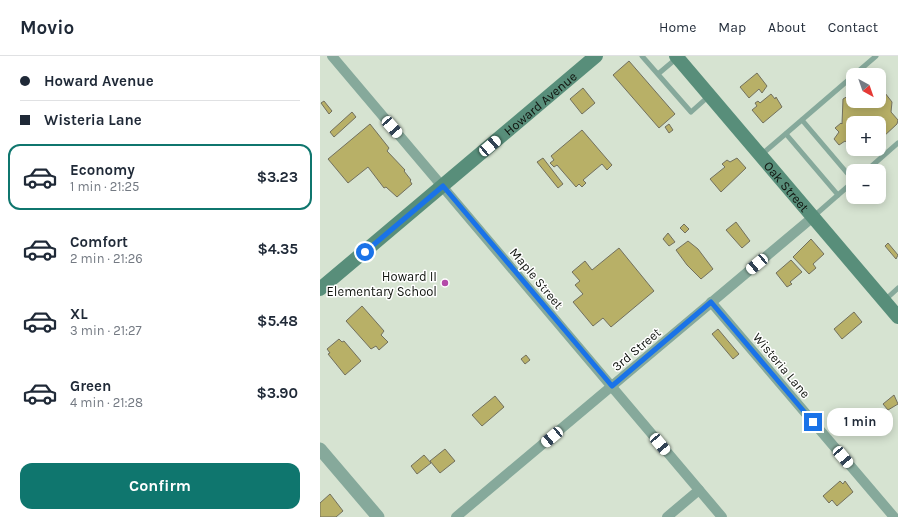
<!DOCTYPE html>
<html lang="en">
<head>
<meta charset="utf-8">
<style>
  :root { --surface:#fff; --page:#f2f2f3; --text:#1f2937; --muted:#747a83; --line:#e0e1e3; --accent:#0f766e }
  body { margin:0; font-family:Karla,sans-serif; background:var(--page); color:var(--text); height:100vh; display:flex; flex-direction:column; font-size:15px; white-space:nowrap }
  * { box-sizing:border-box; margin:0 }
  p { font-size:13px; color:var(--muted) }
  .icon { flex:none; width:22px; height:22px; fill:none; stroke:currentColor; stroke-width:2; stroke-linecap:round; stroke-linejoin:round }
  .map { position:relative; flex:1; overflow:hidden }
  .sheet { display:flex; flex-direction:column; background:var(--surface); width:320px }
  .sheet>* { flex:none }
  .guide { display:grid; align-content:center; height:88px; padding:0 20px; background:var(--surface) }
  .needle { width:26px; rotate:140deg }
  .tools { position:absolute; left:526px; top:12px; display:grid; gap:8px }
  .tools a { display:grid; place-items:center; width:40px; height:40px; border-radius:8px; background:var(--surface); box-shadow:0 2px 10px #0003; font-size:20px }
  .end { position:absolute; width:18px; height:18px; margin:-9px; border:5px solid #1a73e8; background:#fff; box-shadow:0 0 0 2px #fff }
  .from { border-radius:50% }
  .bubble { position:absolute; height:28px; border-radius:12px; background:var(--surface); box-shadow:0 2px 10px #0003; font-size:13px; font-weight:700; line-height:28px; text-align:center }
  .car { position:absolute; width:12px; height:24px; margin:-12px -6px; border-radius:5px; box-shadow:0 0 3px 1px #0007; background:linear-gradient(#fff 24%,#345 0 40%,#fff 0 76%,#345 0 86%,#fff 0) }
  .guide b { display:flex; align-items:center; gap:14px; height:38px; font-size:15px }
  .guide b+b { border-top:1px solid var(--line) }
  .guide i { width:10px; height:10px; background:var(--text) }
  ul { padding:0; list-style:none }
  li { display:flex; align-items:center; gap:12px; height:66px; margin:0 8px 6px; padding:0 12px; border:2px solid transparent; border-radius:12px }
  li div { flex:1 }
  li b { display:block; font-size:15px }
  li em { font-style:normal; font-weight:700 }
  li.active { border-color:var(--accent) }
  li>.icon { width:36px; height:36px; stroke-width:1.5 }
  .primary-button { display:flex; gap:8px; margin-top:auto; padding:8px 20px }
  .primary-button a { flex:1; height:46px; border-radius:12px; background:var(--accent); color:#fff; font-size:16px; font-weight:700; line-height:46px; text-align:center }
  header { display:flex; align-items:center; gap:24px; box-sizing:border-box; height:56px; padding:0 20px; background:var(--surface); border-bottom:1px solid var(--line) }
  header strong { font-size:19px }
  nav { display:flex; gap:22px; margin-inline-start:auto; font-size:14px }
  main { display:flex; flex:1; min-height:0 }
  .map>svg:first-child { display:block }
  .building { fill:#b8b067; stroke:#72705e }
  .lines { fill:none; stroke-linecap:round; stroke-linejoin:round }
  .service { stroke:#86a99b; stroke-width:5 }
  .minor { stroke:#86a99b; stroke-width:10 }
  .tertiary { stroke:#86a99b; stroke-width:13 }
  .secondary { stroke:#588e7a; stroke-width:14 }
  .route { stroke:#1a73e8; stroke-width:5 }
  .poi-dot { fill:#b449a9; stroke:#fff; stroke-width:1.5 }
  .labels { text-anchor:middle; stroke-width:3; stroke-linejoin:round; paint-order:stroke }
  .street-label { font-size:13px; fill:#11150f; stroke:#fff }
  .poi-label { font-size:13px; fill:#11150f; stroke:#fff; text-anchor:end }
</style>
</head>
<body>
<header>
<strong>Movio</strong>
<nav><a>Home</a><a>Map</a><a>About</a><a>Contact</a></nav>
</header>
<main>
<section class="sheet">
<div class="guide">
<b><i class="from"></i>Howard Avenue</b>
<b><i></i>Wisteria Lane</b>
</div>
<ul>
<li class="active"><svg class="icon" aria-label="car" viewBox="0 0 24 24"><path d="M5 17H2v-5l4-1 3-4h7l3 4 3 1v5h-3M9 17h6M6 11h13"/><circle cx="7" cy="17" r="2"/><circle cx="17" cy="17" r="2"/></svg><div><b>Economy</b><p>1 min · 21:25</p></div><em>$3.23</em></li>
<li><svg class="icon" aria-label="car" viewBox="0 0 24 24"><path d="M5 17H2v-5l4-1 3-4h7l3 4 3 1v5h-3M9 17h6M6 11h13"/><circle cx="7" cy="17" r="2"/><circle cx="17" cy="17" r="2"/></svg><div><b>Comfort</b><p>2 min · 21:26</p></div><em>$4.35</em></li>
<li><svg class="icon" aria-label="car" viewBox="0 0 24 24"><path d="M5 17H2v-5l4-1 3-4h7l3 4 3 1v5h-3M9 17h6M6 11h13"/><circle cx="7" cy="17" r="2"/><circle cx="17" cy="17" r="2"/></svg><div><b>XL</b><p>3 min · 21:27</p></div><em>$5.48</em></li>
<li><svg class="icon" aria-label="car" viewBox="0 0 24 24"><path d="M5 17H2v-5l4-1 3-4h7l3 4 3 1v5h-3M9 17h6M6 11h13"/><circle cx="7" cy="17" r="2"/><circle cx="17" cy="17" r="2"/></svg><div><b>Green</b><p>4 min · 21:28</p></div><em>$3.90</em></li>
</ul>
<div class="primary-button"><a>Confirm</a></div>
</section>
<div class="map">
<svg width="578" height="461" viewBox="0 0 578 461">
  <rect width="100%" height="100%" fill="#d6e3d1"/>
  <g class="building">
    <polygon points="309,5 355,58 339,72 293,19"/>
    <polygon points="437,17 447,30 442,37 439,33 429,42 420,31"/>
    <polygon points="263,32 275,47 262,58 250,43"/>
    <polygon points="533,37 533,45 559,45 559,37 565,37 572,46 571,56 578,64 577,68 563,81 564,82 559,86 559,67 533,67 533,86 530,89 525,85 519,89 514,83 519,76 515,72 521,67 522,68 523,43"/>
    <polygon points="451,38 455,43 456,41 462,51 443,67 432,54 437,50 435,47 438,45 440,47"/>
    <polygon points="4,45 12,55 9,58 1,47"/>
    <polygon points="32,56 36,61 14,81 10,76"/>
    <polygon points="50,68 69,92 67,95 85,114 84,115 91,124 90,125 92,128 77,141 66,131 64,132 48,111 28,127 8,103"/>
    <polygon points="349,68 353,74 349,77 345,71"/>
    <polygon points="262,74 292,109 287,114 282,108 263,124 266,127 262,131 259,128 256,131 237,109 234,111 230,107 234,104 231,100"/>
    <polygon points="223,102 243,128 238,132 217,106"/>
    <polygon points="417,102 426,112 401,136 390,123 405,111 402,108 407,104 410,106"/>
    <polygon points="416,166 430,185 422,192 406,174"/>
    <polygon points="364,168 369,173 365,177 360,172"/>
    <polygon points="348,177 355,186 349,190 343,183"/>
    <polygon points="491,183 504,198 493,208 496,212 489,218 473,201"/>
    <polygon points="368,185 378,193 393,213 381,223 367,209 356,194"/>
    <polygon points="568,187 578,199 576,203 565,190"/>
    <polygon points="299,192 334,235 291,271 283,262 273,270 253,246 263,238 255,229 260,225 252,216 265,205 272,214"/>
    <polygon points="471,204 482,216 470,226 472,228 467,231 456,217"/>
    <polygon points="42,250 64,275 61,279 68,286 59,294 56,290 51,293 26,265"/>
    <polygon points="534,256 542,266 522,283 514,273"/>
    <polygon points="398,273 419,298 413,303 392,278"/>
    <polygon points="19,283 22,286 24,285 41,305 25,319 8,298 10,297 7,293"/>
    <polygon points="206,299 210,304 205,308 201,303"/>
    <polygon points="574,339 578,348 568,354 563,348"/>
    <polygon points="175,340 184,351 162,370 152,359"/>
    <polygon points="125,393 135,405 120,417 110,405"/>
    <polygon points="104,399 111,407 97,418 91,410"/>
    <polygon points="520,425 523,428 525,425 533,436 517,450 512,444 509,447 503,440"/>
    <polygon points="10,438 23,455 16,461 0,461 0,447"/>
  </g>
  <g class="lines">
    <g class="service">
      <polyline points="322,0 371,56 389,40"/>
      <polyline points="338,18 357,2"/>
      <polyline points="534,19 556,0"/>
      <polyline points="482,64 533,124"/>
      <polyline points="466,78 518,139 494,160"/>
      <polyline points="441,99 533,20"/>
      <polyline points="546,115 578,87"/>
      <polyline points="518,139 533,126"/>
      <polyline points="565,244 578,232"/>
    </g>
    <g class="minor">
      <polyline points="12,0 402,461"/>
      <polyline points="391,246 574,461"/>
      <polyline points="136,461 493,161"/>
      <polyline points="347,461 379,434"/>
    </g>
    <polyline class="tertiary" points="0,393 58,461"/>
    <g class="secondary">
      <path id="s1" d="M 356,0 L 578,261"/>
      <path id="s2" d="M 0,233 L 276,0"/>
    </g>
  </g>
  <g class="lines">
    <polyline class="route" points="45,196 123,130 292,330 391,246 493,366"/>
  </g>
  <circle class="poi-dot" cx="125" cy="227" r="4"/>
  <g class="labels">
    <g class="street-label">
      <text dy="5" stroke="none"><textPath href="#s2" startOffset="288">Howard Avenue</textPath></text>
      <text dy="5" stroke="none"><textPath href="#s1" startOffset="171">Oak Street</textPath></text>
      <text transform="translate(217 222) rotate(50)" y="5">Maple Street</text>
      <text transform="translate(316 293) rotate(-40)" y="5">3rd Street</text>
      <text transform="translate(462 309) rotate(50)" y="5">Wisteria Lane</text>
    </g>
    <g class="poi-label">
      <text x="117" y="225">Howard II<tspan x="117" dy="15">Elementary School</tspan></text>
    </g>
  </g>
</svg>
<div class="tools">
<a><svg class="needle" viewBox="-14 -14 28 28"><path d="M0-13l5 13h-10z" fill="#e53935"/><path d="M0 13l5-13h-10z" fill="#747a83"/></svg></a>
<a>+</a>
<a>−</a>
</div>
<i class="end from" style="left:45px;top:196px"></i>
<i class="end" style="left:493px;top:366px"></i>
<div class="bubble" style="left:507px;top:352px;width:66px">1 min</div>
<i class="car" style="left:72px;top:71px;rotate:139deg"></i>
<i class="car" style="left:170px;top:90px;rotate:49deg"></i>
<i class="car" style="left:437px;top:208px;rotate:230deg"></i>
<i class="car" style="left:232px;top:381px;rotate:230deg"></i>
<i class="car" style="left:340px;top:388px;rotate:140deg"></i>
<i class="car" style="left:523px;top:401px;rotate:140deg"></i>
</div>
</main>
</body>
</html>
